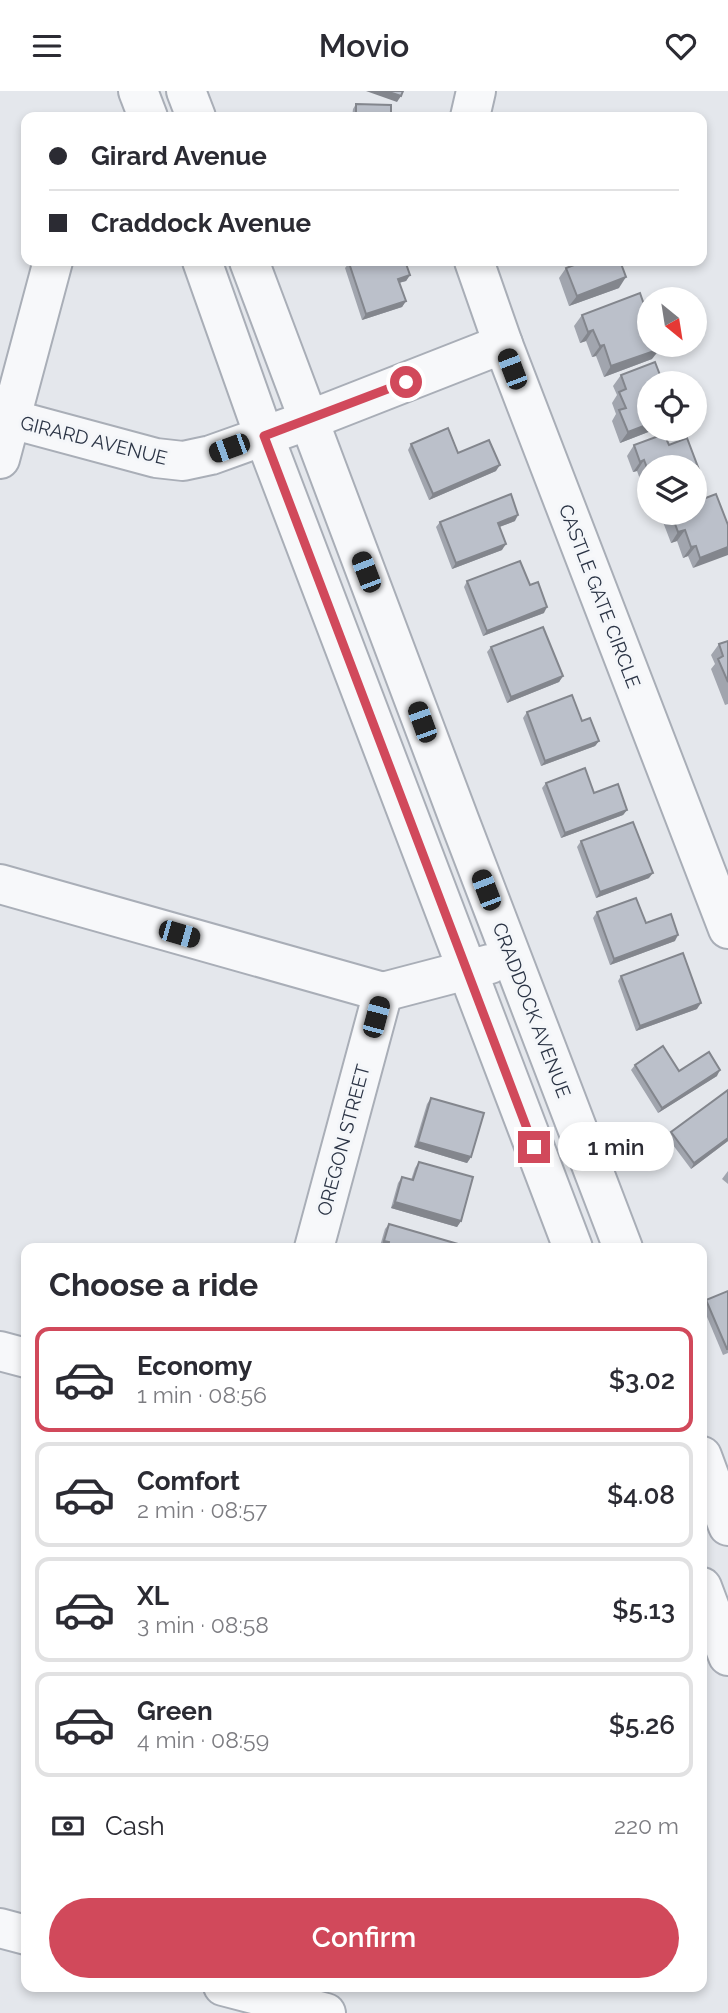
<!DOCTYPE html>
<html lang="en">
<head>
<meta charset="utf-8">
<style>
  :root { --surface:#fff; --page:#f7f7f7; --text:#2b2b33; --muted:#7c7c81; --line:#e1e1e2; --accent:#d1495b }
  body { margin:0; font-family:Raleway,sans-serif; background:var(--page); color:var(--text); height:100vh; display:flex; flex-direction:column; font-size:26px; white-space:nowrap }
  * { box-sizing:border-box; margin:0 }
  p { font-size:23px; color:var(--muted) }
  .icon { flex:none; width:38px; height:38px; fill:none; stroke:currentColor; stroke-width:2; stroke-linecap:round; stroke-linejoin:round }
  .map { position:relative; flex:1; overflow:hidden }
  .side { position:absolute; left:21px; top:1152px; width:686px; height:749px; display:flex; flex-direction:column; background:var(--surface); border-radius:14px; box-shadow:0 4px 10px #0003 }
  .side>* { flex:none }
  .guide { position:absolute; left:21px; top:21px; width:686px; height:154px; border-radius:14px; box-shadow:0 4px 10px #0003; display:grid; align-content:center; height:154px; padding:0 28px; background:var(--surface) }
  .needle { width:46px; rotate:150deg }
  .controls { position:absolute; left:637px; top:196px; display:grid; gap:14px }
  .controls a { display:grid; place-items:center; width:70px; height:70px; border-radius:50%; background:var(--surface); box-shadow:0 4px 10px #0003; font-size:35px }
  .end { position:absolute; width:32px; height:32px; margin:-16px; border:9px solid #d1495b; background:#fff; box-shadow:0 0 0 4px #fff }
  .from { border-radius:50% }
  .bubble { position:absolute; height:49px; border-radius:24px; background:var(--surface); box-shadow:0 4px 10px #0003; font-size:23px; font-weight:600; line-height:49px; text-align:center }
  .car { position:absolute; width:21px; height:42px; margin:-21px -10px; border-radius:9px; box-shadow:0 0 5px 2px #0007; background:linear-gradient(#222 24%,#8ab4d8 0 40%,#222 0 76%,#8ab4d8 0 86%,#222 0) }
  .guide b { display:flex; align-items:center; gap:24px; height:66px; font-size:26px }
  .guide b+b { border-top:2px solid var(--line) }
  .guide i { width:18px; height:18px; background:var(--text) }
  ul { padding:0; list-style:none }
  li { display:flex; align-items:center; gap:21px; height:105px; margin:0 14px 10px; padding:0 14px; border:4px solid var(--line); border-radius:14px }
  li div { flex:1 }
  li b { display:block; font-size:26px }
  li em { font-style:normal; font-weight:600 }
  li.active { border-color:var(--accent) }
  li>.icon { width:63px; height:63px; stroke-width:1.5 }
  h2 { padding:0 28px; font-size:32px; line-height:84px }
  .pay { display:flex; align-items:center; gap:18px; height:77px; padding:0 28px; font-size:26px }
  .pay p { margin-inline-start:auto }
  .action { display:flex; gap:14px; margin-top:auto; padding:14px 28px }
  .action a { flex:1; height:80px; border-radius:42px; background:var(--accent); color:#fff; font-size:28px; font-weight:600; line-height:80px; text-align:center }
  header { display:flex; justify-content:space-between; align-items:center; height:91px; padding:0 28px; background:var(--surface); font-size:32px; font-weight:600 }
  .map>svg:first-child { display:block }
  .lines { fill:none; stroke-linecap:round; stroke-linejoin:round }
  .minor-casing { stroke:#a9aeb7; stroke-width:42 }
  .minor { stroke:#f7f8fa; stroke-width:38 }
  .wall { fill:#a1a5ae }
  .shaded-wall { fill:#83868d }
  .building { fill:#bbc0ca; stroke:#83868d; stroke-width:2 }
  .route { stroke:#d1495b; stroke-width:9 }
  .labels { text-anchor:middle; stroke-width:6; stroke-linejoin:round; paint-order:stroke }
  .street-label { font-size:19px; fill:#2b3445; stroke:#f4f6f9 }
</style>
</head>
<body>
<header><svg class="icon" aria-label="menu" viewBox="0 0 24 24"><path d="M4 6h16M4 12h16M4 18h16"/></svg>Movio<svg class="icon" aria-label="heart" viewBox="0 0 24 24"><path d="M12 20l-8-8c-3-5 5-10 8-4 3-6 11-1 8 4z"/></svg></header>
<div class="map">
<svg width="728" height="1922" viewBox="0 0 728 1922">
  <rect width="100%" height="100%" fill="#e4e7ec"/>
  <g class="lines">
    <g class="minor-casing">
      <g id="minor">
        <polyline points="138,0 148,26"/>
        <polyline points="186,0 196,26"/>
        <polyline points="470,26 476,0"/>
        <polyline points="202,170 264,345 573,1157"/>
        <polyline points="249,170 460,731 623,1157"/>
        <polyline points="474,170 503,253 728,838"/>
        <polyline points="0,325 156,367 183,370 211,364 309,329 503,253"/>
        <polyline points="0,368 53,170"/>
        <polyline points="0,793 383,901 490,873"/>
        <polyline points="314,1157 383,901"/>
        <polyline points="0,1260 26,1267"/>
        <polyline points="702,1365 728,1435"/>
        <polyline points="702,1496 728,1565"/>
        <polyline points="0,1837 26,1844"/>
        <polyline points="223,1895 326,1922"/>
      </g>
    </g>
    <use href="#minor" class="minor"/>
  </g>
  <g class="wall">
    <polygon points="356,13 391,26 352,26 353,18"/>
    <polygon points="570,170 620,170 619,197 569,215 559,187 566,177 572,175"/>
    <polygon points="349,172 410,184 406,190 399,192 406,210 402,216 362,229 345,177"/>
    <polygon points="582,224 652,268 604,286 596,265 592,266 586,250 580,252 574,235"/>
    <polygon points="621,284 649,338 656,338 620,352 612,330 616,323 612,312 617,304 613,295"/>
    <polygon points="664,343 669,354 687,347 704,392 695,403 695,376 649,376 649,413 637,380 633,381 627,365 634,354"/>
    <polygon points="411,353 458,362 496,380 429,409 408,359"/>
    <polygon points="669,422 695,422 728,434 693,477 688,465 683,467 677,450 671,452 663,431"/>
    <polygon points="515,430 499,436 502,459 452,478 436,436 440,431"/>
    <polygon points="467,490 530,494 544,522 483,545 464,496"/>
    <polygon points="728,550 728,613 725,614 711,578 715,573 711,564 719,553"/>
    <polygon points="491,556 563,585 559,591 507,612 487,561"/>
    <polygon points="527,621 582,630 599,650 595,655 541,675 523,627"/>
    <polygon points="546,692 594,702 627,719 623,724 561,747 542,697"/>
    <polygon points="581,750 649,787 596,807 577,756"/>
    <polygon points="597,821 675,850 610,874 593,827"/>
    <polygon points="621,885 697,918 636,940 618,890"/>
    <polygon points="635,974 679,980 717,985 658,1022 631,979"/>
    <polygon points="431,1007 471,1066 467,1072 414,1056 427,1013"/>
    <polygon points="671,1041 728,1050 691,1078 667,1046"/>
    <polygon points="419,1071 461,1130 457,1136 391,1117 398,1092 402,1086 411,1089 415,1077"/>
    <polygon points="728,1080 728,1093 722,1088"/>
    <polygon points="389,1133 457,1157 385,1157 380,1155 385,1138"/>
    <polygon points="728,1200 728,1262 723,1264 702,1214 706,1209"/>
  </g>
  <g class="shaded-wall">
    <polygon points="366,0 386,0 401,5 397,11"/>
    <polygon points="410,184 406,190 394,193 398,188"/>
    <polygon points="626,186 619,197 569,215 577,205"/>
    <polygon points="406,210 402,216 362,229 366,223"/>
    <polygon points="593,239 586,250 580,252 588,241"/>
    <polygon points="604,254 596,265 592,266 600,255"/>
    <polygon points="660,258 652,268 604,286 611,275"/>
    <polygon points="649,333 649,338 656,338 620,352 628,341"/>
    <polygon points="644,369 637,380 633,381 640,371"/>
    <polygon points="500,374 496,380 429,409 433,403"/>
    <polygon points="704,392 696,403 695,403 695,395"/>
    <polygon points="518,424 515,430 494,438 498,432"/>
    <polygon points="685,439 677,450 671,452 678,441"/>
    <polygon points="506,453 502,459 452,478 456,472"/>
    <polygon points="696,455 688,465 683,467 691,456"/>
    <polygon points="728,456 728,464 693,477 700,467"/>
    <polygon points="547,516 544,522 483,545 487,540"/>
    <polygon points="563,585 559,591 507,612 511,606"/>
    <polygon points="599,650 595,655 541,675 545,670"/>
    <polygon points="627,719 623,724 561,747 565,742"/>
    <polygon points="653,782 649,787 596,807 600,801"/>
    <polygon points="678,844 675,850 610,874 614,868"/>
    <polygon points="701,912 697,918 636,940 640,935"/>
    <polygon points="720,979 717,985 658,1022 662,1017"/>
    <polygon points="728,1047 728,1050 691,1078 694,1072"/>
    <polygon points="418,1051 471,1066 467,1072 414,1056"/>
    <polygon points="395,1111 461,1130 457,1136 391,1117"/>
    <polygon points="384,1150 389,1151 386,1157 380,1155"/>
  </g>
  <g class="building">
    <polygon points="386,0 403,0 401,5"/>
    <polygon points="356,13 391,14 391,26 356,26"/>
    <polygon points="355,170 405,170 410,184 398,188 406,210 366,223 349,172"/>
    <polygon points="581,170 620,170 626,186 577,205 566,177 582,171"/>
    <polygon points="640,202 649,228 649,254 658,254 660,258 611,275 604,254 600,255 593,239 588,241 582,224"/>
    <polygon points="655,271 663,292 649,292 649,333 628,341 619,319 626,317 619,301 626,298 621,284"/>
    <polygon points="448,337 458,362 489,349 500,374 433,403 411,353"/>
    <polygon points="664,343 669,354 687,347 704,392 695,395 695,376 649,376 649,382 644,369 640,371 634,354"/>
    <polygon points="511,403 518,424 498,432 506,453 456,472 440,431"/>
    <polygon points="716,403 728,434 728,456 700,467 696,455 691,456 685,439 678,441 671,422 695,422 695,411"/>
    <polygon points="520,470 530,494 538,491 547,516 487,540 467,490"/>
    <polygon points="543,536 563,585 511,606 491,556"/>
    <polygon points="728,550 728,591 718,568 723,565 719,553"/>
    <polygon points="572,604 582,630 590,627 599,650 545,670 527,621"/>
    <polygon points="585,677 594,702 618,693 627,719 565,742 546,692"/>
    <polygon points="633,731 653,782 600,801 581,750"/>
    <polygon points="636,807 646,832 671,823 678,844 614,868 597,821"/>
    <polygon points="683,862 701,912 640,935 621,885"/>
    <polygon points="663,955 679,980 709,961 720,979 662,1017 635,974"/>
    <polygon points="728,999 728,1047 694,1072 671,1041"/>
    <polygon points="431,1007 484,1022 471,1066 418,1051"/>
    <polygon points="419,1071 473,1086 461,1130 395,1111 402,1086 413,1089"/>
    <polygon points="389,1133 458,1153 457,1157 388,1157 389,1151 384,1150"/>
    <polygon points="728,1200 728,1258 727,1258 706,1209"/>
  </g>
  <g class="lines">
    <polyline class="route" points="406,291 264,345 534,1056"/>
  </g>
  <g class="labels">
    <g class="street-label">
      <text transform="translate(94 349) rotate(14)" y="7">GIRARD AVENUE</text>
      <text transform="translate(600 505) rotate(69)" y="7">CASTLE GATE CIRCLE</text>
      <text transform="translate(532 919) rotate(69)" y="7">CRADDOCK AVENUE</text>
      <text transform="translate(343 1049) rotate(-75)" y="7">OREGON STREET</text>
    </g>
  </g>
</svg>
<div class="controls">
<a><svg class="needle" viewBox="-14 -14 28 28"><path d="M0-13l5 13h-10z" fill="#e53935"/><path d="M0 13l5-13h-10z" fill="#7c7c81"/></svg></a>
<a><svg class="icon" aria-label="locate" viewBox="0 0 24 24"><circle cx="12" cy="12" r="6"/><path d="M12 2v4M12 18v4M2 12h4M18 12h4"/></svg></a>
<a><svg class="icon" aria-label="layers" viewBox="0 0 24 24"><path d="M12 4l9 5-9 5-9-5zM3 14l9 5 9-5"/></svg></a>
</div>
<i class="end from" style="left:406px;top:291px"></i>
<i class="end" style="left:534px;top:1056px"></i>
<div class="bubble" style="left:558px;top:1031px;width:116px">1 min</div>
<i class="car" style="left:512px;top:278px;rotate:339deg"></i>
<i class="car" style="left:229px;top:357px;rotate:250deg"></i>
<i class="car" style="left:366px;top:481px;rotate:339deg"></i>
<i class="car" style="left:422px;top:631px;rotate:340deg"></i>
<i class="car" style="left:486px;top:799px;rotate:339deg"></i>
<i class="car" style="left:179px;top:843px;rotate:106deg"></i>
<i class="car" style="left:376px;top:926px;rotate:15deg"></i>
<div class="guide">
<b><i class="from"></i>Girard Avenue</b>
<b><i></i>Craddock Avenue</b>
</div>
<section class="side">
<h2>Choose a ride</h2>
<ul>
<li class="active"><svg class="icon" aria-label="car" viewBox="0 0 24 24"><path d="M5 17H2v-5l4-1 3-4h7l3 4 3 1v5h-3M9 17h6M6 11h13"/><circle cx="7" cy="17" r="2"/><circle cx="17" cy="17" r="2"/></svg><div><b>Economy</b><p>1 min · 08:56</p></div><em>$3.02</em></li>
<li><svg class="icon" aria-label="car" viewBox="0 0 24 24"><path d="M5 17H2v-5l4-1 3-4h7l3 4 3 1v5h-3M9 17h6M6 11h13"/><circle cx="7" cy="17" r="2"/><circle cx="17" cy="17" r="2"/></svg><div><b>Comfort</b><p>2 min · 08:57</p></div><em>$4.08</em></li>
<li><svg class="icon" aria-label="car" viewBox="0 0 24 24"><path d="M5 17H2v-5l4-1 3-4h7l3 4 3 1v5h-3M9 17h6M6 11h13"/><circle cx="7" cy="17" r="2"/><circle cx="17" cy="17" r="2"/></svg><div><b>XL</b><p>3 min · 08:58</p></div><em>$5.13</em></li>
<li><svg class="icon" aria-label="car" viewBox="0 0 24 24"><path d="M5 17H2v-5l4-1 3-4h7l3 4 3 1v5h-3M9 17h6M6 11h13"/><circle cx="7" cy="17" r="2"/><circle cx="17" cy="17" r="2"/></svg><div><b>Green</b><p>4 min · 08:59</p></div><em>$5.26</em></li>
</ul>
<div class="pay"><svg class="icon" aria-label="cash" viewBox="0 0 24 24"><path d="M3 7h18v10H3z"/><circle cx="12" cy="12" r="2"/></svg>Cash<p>220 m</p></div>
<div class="action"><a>Confirm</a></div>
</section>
</div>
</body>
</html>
